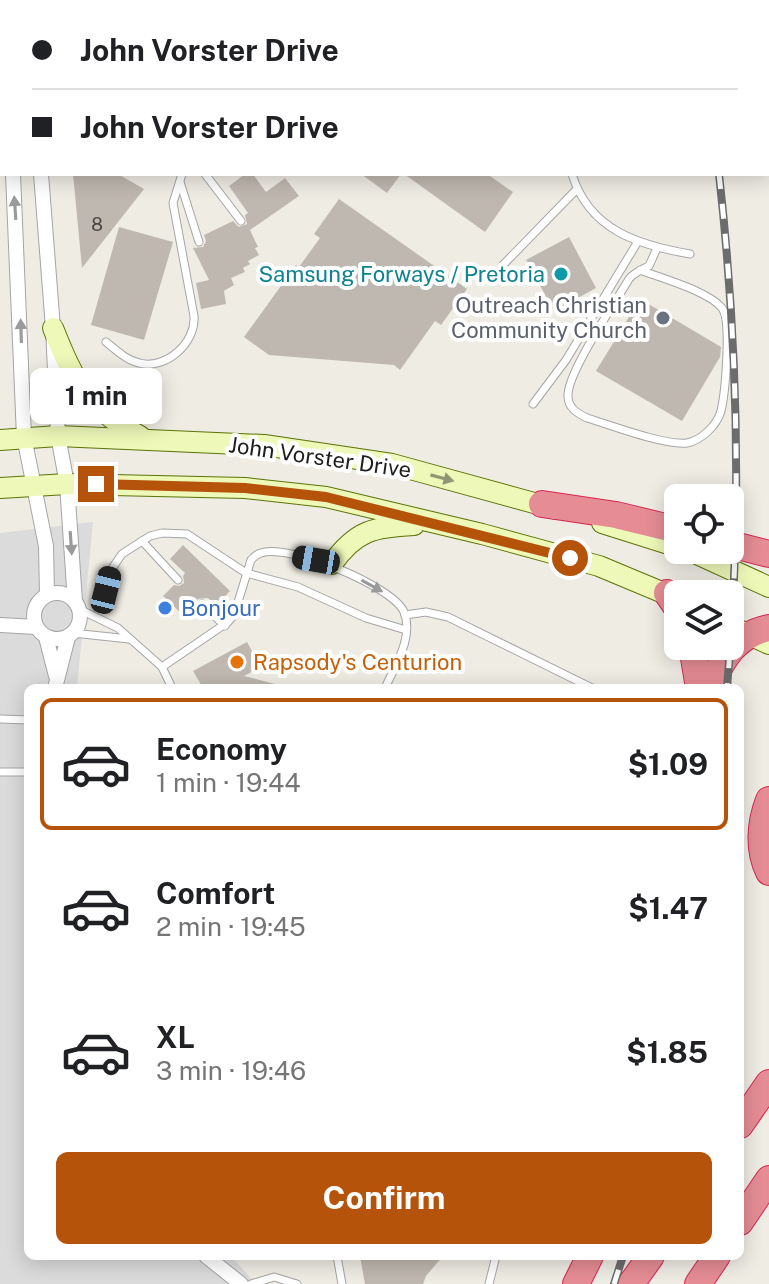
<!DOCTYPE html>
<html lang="en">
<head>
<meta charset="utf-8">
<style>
  :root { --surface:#fff; --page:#f2f2f2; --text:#202124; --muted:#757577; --line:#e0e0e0; --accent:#b45309 }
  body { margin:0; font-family:"Public Sans",sans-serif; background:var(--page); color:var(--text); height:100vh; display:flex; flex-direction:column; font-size:30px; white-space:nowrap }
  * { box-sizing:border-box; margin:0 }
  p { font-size:26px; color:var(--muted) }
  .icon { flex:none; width:44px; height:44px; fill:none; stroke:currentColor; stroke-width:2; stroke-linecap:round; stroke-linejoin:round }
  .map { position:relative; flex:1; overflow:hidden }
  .sheet { position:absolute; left:24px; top:684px; width:720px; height:576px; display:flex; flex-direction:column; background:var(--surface); border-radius:12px; box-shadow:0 4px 20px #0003 }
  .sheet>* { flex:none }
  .banner { position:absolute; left:0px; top:0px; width:770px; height:176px; box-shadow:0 4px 20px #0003; display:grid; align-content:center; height:176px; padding:0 32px; background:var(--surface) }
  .fabs { position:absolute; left:664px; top:484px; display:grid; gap:16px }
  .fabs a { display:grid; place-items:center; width:80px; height:80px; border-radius:12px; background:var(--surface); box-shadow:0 4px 20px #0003; font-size:40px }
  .end { position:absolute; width:36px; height:36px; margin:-18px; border:10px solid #b45309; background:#fff; box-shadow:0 0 0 4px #fff }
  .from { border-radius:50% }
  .bubble { position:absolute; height:56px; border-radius:12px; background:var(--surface); box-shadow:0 4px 20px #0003; font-size:26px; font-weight:700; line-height:56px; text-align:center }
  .car { position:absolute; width:24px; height:48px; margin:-24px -12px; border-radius:10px; box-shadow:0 0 6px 2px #0007; background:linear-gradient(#222 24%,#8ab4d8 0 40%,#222 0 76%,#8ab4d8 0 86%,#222 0) }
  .banner b { display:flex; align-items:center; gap:28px; height:76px; font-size:30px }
  .banner b+b { border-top:2px solid var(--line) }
  .banner i { width:20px; height:20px; background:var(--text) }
  ul { padding:14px 0 0; list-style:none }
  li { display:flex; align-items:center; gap:24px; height:132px; margin:0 16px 12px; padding:0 16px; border:4px solid transparent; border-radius:12px }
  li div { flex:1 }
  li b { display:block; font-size:30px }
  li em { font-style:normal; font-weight:700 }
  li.on { border-color:var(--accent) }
  li>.icon { width:72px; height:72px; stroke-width:1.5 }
  .primary-button { display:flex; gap:16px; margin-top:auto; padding:16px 32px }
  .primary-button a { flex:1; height:92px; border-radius:12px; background:var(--accent); color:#fff; font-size:32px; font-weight:700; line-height:92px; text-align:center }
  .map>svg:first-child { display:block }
  .residential { fill:#dcdbdb }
  .building { fill:#bfb8b0 }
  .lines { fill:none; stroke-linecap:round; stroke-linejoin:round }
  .service-casing { stroke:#a5a5a5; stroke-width:9 }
  .minor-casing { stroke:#a5a5a5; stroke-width:16 }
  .secondary-casing { stroke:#5c7307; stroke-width:22 }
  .motorway-casing { stroke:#d62751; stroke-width:28 }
  .service { stroke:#fff; stroke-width:7 }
  .minor { stroke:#fff; stroke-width:14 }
  .secondary { stroke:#eef8b8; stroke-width:20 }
  .motorway { stroke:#e58c94; stroke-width:26 }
  .rail-casing { stroke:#6c6c6c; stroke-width:8 }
  .rail { stroke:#fff; stroke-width:5; stroke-dasharray:15; stroke-linecap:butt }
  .oneway { fill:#9a9a9a }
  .oneway2 { fill:#909673 }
  .route { stroke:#b45309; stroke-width:10 }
  .culture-dot { fill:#0f9aa8; stroke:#fff; stroke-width:3 }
  .worship-dot { fill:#6b7280; stroke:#fff; stroke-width:3 }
  .shop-dot { fill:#3f7fe0; stroke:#fff; stroke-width:3 }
  .food-dot { fill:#e8710a; stroke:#fff; stroke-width:3 }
  .labels { text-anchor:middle; stroke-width:8; stroke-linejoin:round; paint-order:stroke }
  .number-label { font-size:18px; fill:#464442 }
  .culture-label { font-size:22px; fill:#0d838f; stroke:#fff; text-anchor:end }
  .worship-label { font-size:22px; fill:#5b616d; stroke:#fff; text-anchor:end }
  .street-label { font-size:22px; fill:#1e1e1e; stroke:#fff }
  .shop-label { font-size:22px; fill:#366cbe; stroke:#fff; text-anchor:start }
  .food-label { font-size:22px; fill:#c56008; stroke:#fff; text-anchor:start }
</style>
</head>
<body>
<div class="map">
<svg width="769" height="1284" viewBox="0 0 769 1284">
  <rect width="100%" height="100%" fill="#efece4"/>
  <polygon class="residential" points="93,522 77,688 28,688 28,1256 231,1256 256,1284 0,1284 0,533"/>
  <g class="building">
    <polygon points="73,174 118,174 144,189 82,268"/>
    <polygon points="245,174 253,174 266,192 285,178 299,196 250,230 258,247 255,248 259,255 248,261 250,264 243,268 245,272 231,278 234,285 224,291 226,304 201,309 196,283 209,280 193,248 203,247 206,241 204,235 233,221 239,227 247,224 245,215 248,213 229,186"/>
    <polygon points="361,174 401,174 387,193"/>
    <polygon points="404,174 487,174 513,192 485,232"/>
    <polygon points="339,199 467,289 441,325 435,321 400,370 394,365 269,355 244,337 296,265 299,267 320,238 314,234"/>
    <polygon points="119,227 173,242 144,340 91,325"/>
    <polygon points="569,237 596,288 554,311 526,260"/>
    <polygon points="640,299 721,347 720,357 682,421 596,371"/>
    <polygon points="183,545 230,591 216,606 208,598 198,599 196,603 197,609 187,619 163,596 174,585 179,586 184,583 183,576 185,573 170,559"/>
    <polygon points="247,642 261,667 244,676 275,684 274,688 203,688 193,671"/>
    <polygon points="360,1256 443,1256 426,1276 423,1284 365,1284"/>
  </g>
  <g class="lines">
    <g class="service-casing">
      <g id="service">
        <polyline points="124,2 131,0"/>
        <polyline points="642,2 643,0"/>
        <polyline points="205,174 241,221"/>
        <path d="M 572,174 C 589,230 638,245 690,254"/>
        <polyline points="180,182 199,242"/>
        <polyline points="502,266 577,189"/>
        <path d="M 640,270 C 661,278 708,291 722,308 C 732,321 725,394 721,411 C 717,425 702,440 687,443 C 666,446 610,425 587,418 C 577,413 568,408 568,396 C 567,373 615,303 629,279 C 635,272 641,270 649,266 L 657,248"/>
        <path d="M 106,342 C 116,350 126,360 139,363 C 166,370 196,343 194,316 L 173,203 L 182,174"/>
        <polyline points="533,404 566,360 637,243"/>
        <polyline points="142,541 178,580"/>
        <polyline points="106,590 111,570 122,554 150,536 162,533 187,534 246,573 298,587 366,618 406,630"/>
        <polyline points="202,604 225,626"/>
        <path d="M 79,609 L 118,628 L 162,667 L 228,622 L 234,615 L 251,560 C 254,557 256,554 261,553 C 288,543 393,586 404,612 C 414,637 395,666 385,688"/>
        <polyline points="405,615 426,612 448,617 592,688"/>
        <polyline points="73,633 129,639"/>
        <polyline points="162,667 172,688"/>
        <polyline points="0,719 28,720"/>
        <polyline points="0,772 28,772"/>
        <polyline points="337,1256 342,1284"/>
        <polyline points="251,1284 274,1277 297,1284"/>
        <polyline points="489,1284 496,1256"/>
      </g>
    </g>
    <g class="minor-casing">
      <g id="minor">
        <polyline points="28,0 28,2"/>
        <polyline points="225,0 225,2"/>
        <polyline points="0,2 7,0"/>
        <polyline points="0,21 2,32"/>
        <polyline points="13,174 24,437 46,546 47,595"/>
        <polyline points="41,174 53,328 58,436 67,484 75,602"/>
        <circle cx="57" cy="616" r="23"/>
        <polyline points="0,625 36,627"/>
        <polyline points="46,637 56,676"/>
        <polyline points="55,688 68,637"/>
        <polyline points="206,1256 241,1284"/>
      </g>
    </g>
    <g class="secondary-casing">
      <g id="secondary">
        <path d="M 53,328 C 74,381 88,409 140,436"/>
        <polyline points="0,440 58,436 264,445 392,464 556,509"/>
        <polyline points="0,488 67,484 245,488 326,497 482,534 599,566 678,599"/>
        <polyline points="602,523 678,547"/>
        <polyline points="688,550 769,587"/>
        <path d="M 332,564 C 356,530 374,527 414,525"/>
        <polyline points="730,626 769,644"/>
      </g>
    </g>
    <g class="motorway-casing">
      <g id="motorway">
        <polyline points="542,504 616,515 678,530"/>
        <polyline points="730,544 769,554"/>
        <polyline points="667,593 678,609"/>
        <polyline points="692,646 699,688"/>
        <path d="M 708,688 C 723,659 735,635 769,628"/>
        <path d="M 769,800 C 760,823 758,850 769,872"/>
        <polyline points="740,1125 769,1083"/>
        <polyline points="740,1222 769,1179"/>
        <polyline points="576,1284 590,1256"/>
        <polyline points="631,1284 651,1256"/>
        <polyline points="698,1284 717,1256"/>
      </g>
    </g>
    <use href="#service" class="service"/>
    <use href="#minor" class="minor"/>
    <use href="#secondary" class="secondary"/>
    <use href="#motorway" class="motorway"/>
    <g class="rail-casing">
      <g id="rail">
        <polyline points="709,0 709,2"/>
        <path d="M 719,174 C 738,344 742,517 727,688"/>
        <polyline points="614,1284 623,1256"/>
      </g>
    </g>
    <use href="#rail" class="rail"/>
  </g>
  <defs><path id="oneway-solid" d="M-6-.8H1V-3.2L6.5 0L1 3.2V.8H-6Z" transform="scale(2)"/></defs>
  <g class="oneway">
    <use href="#oneway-solid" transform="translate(15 208) rotate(-94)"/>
    <use href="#oneway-solid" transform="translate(21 331) rotate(-92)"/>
    <use href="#oneway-solid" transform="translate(71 543) rotate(86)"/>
    <use href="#oneway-solid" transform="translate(372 586) rotate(29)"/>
  </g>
  <use class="oneway2" href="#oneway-solid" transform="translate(442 478) rotate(15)"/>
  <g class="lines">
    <polyline class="route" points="96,484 245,488 326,497 570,558"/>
  </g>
  <circle class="culture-dot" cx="561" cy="274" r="8"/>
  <circle class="worship-dot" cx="663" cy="318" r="8"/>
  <circle class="shop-dot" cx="165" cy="608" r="8"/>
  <circle class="food-dot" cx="237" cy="662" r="8"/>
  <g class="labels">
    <g class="number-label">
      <text x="97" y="231">8</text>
    </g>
    <g class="culture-label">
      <text x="545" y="282">Samsung Forways / Pretoria</text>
    </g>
    <g class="worship-label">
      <text x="647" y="313">Outreach Christian<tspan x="647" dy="25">Community Church</tspan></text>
    </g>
    <g class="street-label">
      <text transform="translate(320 457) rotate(8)" y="8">John Vorster Drive</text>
    </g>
    <g class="shop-label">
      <text x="181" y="616">Bonjour</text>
    </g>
    <g class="food-label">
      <text x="253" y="670">Rapsody's Centurion</text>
    </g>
  </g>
</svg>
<div class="fabs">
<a><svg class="icon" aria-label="locate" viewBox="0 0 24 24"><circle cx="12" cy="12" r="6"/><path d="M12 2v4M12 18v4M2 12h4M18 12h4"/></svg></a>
<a><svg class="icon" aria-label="layers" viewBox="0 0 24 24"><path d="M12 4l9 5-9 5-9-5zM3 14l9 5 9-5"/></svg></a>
</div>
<i class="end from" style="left:570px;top:558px"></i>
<i class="end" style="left:96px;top:484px"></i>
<div class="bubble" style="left:30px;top:368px;width:132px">1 min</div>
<i class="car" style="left:316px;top:560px;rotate:280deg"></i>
<i class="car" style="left:106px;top:590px;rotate:14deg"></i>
<div class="banner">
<b><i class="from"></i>John Vorster Drive</b>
<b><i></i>John Vorster Drive</b>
</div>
<section class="sheet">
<ul>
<li class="on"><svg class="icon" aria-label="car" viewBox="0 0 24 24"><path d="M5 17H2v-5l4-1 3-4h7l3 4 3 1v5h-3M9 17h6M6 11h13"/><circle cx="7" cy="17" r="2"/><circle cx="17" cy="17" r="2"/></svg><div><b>Economy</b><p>1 min · 19:44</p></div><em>$1.09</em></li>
<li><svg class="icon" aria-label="car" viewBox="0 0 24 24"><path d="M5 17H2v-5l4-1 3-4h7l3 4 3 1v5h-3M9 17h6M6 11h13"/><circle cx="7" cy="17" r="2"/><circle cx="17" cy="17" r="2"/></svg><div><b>Comfort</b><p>2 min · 19:45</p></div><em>$1.47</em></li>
<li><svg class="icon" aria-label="car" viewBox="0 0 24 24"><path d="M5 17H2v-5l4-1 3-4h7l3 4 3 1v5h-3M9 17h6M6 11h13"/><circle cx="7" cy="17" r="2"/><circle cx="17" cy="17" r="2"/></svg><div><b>XL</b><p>3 min · 19:46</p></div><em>$1.85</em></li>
</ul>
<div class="primary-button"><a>Confirm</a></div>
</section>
</div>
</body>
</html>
